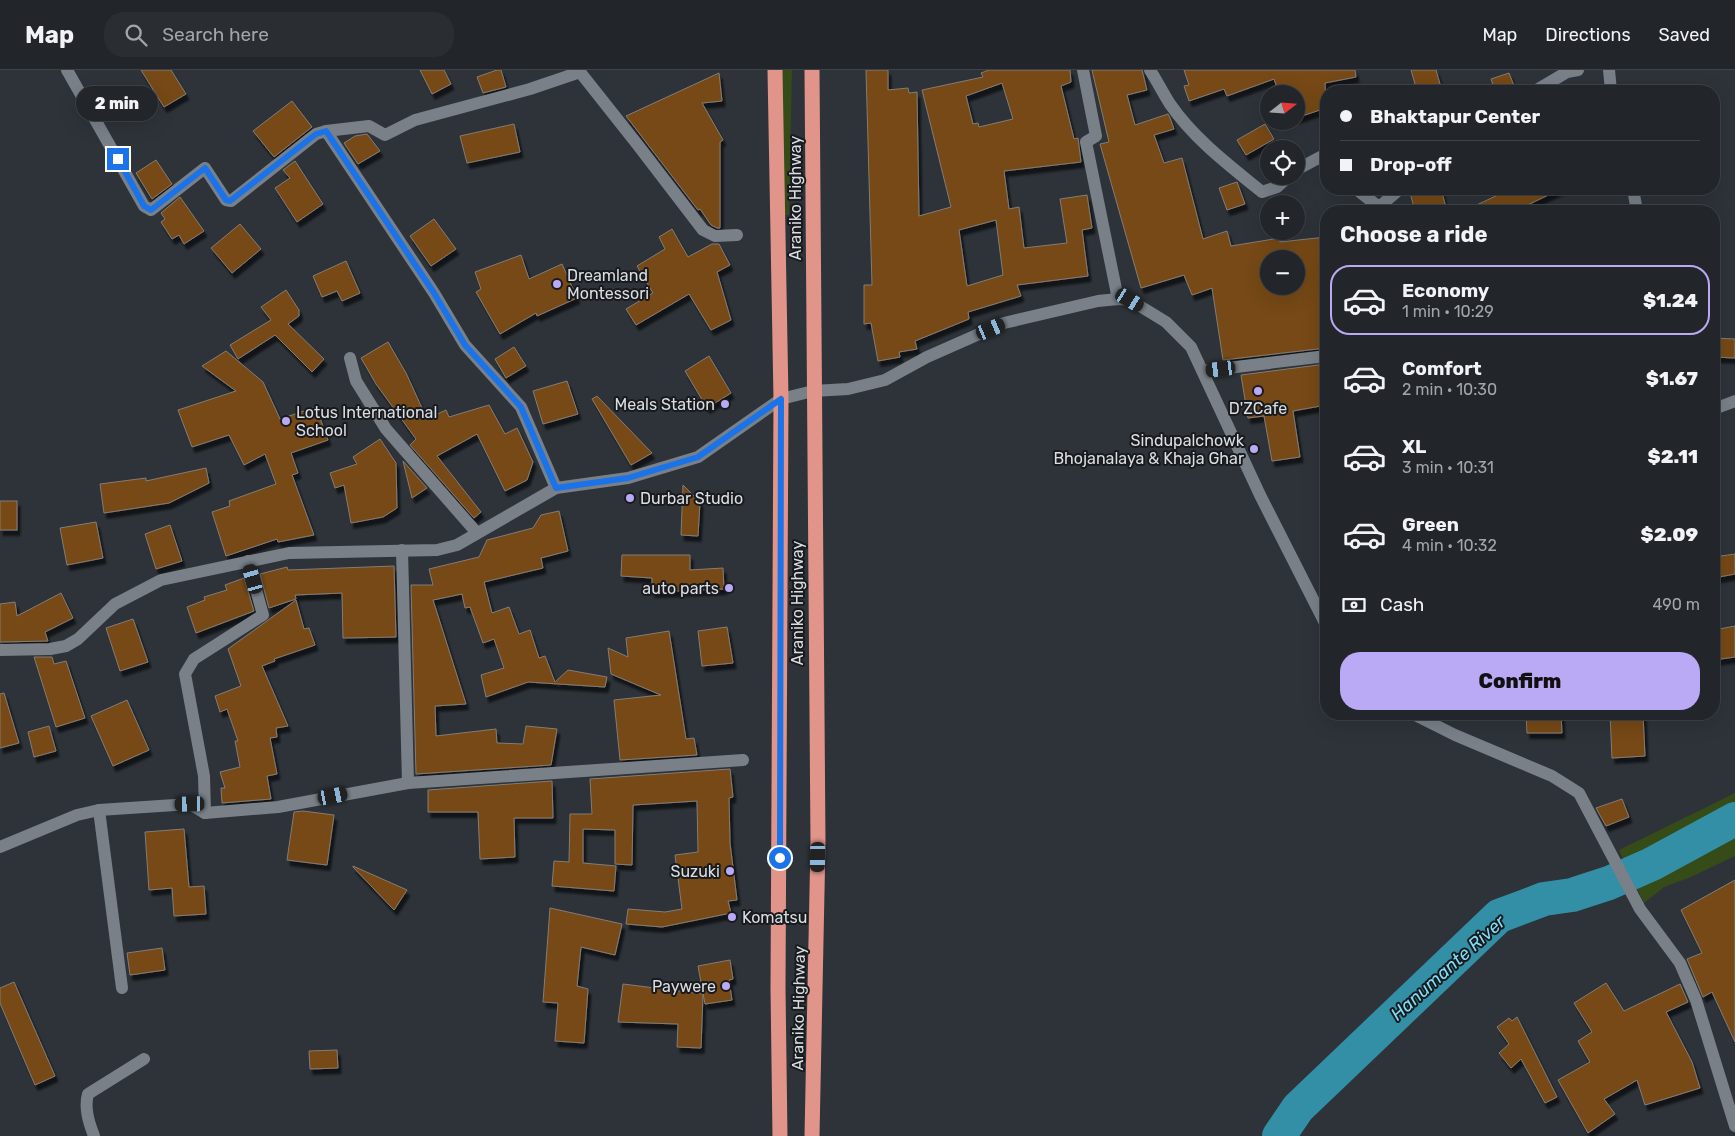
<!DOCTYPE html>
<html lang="en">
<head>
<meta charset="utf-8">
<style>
  :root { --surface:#22262b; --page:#2a2e33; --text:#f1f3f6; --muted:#a2a5a9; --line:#3f4347; --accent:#baaaf6 }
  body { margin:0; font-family:Rubik,sans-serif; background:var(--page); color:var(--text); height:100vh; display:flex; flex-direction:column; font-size:19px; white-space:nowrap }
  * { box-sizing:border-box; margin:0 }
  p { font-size:16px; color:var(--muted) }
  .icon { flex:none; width:28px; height:28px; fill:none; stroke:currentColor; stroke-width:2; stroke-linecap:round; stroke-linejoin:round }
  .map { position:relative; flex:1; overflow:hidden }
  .sheet { position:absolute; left:1320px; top:135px; width:400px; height:515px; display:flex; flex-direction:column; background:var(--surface); border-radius:20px; box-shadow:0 5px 20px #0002,0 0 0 1px var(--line) }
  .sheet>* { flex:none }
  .guide { position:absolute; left:1320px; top:15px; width:400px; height:110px; border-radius:20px; box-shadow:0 5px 20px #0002,0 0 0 1px var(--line); display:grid; align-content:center; height:110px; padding:0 20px; background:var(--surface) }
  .needle { width:32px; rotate:73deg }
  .controls { position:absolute; left:1260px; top:15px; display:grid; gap:10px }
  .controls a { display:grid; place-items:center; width:45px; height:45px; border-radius:50%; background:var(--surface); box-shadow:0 5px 20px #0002,0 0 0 1px var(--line); font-size:25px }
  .end { position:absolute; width:22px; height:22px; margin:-11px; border:6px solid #1a73e8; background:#fff; box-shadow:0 0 0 2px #fff }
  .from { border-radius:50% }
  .bubble { position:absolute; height:35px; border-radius:18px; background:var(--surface); box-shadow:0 5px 20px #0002,0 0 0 1px var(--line); font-size:16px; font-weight:800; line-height:35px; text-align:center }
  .car { position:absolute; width:15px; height:30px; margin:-15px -8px; border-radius:6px; box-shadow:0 0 4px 1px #0007; background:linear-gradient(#222 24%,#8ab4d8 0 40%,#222 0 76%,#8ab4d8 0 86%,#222 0) }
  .guide b { display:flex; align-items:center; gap:18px; height:48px; font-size:19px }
  .guide b+b { border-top:1px solid var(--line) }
  .guide i { width:12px; height:12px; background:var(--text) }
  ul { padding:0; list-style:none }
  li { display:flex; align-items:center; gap:15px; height:70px; margin:0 10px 8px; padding:0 10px; border:2px solid transparent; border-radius:20px }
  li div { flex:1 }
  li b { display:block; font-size:19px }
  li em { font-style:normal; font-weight:800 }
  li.current { border-color:var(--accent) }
  li>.icon { width:45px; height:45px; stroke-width:1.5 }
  h2 { padding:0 20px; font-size:22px; line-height:60px }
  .pay { display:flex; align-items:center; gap:12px; height:55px; padding:0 20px; font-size:19px }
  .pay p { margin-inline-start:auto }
  .cta { display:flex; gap:10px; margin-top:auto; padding:10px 20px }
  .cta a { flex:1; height:58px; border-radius:20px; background:var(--accent); color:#111; font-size:20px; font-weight:800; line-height:58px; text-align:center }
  header { display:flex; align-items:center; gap:30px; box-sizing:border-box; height:70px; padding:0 25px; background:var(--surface); border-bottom:1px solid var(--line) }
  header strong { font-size:24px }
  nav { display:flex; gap:28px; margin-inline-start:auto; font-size:18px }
  .search { width:350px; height:45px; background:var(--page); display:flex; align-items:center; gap:12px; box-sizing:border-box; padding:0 18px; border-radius:20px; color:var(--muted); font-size:19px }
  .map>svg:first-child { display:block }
  .green { fill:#354b18 }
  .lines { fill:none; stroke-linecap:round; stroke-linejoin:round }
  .river { stroke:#328fa5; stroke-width:34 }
  .building { fill:#764813; stroke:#847d76; fill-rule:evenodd; filter:url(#shadow) }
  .street { stroke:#798088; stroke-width:12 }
  .highway { stroke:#e1948a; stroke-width:15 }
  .route { stroke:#1a73e8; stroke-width:6 }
  .poi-dot { fill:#baaaf6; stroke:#181a1d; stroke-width:2 }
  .labels { text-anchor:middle; stroke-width:4; stroke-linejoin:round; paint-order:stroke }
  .street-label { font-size:16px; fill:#dadee2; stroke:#181a1d }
  .poi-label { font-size:16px; fill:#dadee2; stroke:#181a1d; text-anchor:end }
  .water-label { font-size:18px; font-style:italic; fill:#7fdef7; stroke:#181a1d }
</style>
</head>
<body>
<header>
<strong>Map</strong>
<div class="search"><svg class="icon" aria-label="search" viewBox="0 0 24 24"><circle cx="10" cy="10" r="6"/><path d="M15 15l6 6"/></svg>Search here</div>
<nav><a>Map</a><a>Directions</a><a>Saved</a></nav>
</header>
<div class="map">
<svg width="1735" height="1066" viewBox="0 0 1735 1066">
  <defs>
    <filter id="shadow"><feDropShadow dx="3" dy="5.5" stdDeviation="1" flood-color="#0009"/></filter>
  </defs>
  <rect width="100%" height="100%" fill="#2d3339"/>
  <g class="green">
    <polygon points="782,0 792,0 789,145 783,145"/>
    <polygon points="1735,723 1735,786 1691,807 1664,817 1644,833 1619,780"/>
  </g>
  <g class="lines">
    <polyline class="river" points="1279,1066 1298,1038 1499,846 1544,829 1572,825 1609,813 1652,794 1735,749"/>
  </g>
  <g class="building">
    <polygon points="141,0 171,0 186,24 164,37"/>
    <polygon points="420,0 444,0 451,14 432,24"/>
    <polygon points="497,0 501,0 506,17 483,23 477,7"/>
    <path d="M 866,0 L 888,0 L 888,20 L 908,18 L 909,23 L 917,22 L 919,146 L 951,137 L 922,20 L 983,7 L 981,3 L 989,0 L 1070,0 L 1071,12 L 1061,16 L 1074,69 L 1078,68 L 1081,92 L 1004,101 L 1009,139 L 1019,137 L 1024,178 L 1067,173 L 1060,129 L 1087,125 L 1092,158 L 1082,160 L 1088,206 L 1017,215 L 1021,226 L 968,242 L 969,249 L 915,271 L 917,279 L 899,282 L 900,287 L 878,291 L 871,253 L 864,254 L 864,215 L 872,215 ZM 1002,13 L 1013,49 L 979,57 L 978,53 L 973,54 L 966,26 ZM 996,150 L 1003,205 L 967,216 L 959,160 Z"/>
    <path d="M 1092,0 L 1142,0 L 1147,20 L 1127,25 L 1135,55 L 1168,44 L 1170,48 L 1174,59 L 1154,65 L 1164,93 L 1182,88 L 1203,169 L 1227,161 L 1231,176 L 1280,168 L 1280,172 L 1326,167 L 1326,278 L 1223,290 L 1212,218 L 1192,225 L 1184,205 L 1141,218 L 1100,74 L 1109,72 ZM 1269,189 L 1296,189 L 1296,216 L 1269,216 Z"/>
    <polygon points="1184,0 1355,0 1356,7 1325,13 1326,38 1296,48 1296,24 1279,24 1274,9 1227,26 1224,19 1189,31 1184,16 1189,15"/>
    <polygon points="1411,0 1436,0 1442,21 1417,21"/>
    <polygon points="719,3 722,31 702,33 723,70 720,72 720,158 717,158 711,155 700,139 698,140 626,46"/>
    <polygon points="1509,3 1516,21 1495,21 1491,9"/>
    <polygon points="292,31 312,57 274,87 253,61"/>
    <polygon points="514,54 520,82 467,93 460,66"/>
    <polygon points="1265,54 1274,69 1246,85 1237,70"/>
    <polygon points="367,64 380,81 358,94 344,73 355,66"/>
    <polygon points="156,90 172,114 152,129 136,103"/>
    <polygon points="295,91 323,134 297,152 275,118 290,108 283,100"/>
    <polygon points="1237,112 1245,134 1227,140 1219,118"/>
    <polygon points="1409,119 1441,119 1447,141 1415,141"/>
    <polygon points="1500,119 1561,119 1515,141 1464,141 1502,123"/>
    <polygon points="180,127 204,161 184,174 179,165 172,169 161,152 165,149 161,143"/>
    <polygon points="434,149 456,179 431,196 410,166"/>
    <polygon points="240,154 261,179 232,203 211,178"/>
    <polygon points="672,159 688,187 712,174 719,174 730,195 717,202 731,250 711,260 689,224 636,255 626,239 653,223 637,196 665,179 659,167"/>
    <polygon points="521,185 529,209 562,194 577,228 537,246 536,243 500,264 476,222 481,219 475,202"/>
    <polygon points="346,191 360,223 342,231 337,221 322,227 313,206"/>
    <polygon points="286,220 299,240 299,246 288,254 324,289 312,302 275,265 238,289 230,275 271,250 261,237"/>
    <polygon points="1714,268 1735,269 1735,288 1714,287"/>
    <polygon points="388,272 406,303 427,349 446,340 449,347 489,335 505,364 517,358 533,392 527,410 505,421 477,364 437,386 481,442 474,448 410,375 416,369 376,314 361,288"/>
    <polygon points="514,277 526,296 506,308 495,289"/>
    <polygon points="226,281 263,312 280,349 316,337 328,370 291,383 298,403 292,405 314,465 278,472 277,469 226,486 212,442 230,436 229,431 276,414 265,384 244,395 229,365 192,377 178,340 236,321 202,296"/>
    <polygon points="709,286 731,323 707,338 685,301"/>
    <polygon points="1326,294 1326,335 1293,341 1300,387 1272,391 1264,346 1248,348 1241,305"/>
    <polygon points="567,311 578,344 543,354 533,321"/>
    <polygon points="597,326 652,383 631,395 592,329"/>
    <polygon points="380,369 396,393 397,438 383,447 351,453 344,415 335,418 330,403 357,394 353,387"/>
    <polygon points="403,391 427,418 412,428"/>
    <polygon points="206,398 209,413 169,433 104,443 100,414 146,408 146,411"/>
    <polygon points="683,415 700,432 698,466 681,465"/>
    <rect x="0" y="431" width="17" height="29"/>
    <polygon points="559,441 568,481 541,488 543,498 484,512 492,543 509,537 519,564 530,560 539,588 545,586 555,612 568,600 607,607 605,617 528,612 486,627 481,605 504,598 494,569 483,573 470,537 465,538 462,524 433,530 466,634 435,636 436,666 496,659 497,673 523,674 526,656 557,659 551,695 416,704 411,515 433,515 429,499 479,487 487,470 533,458 541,445"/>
    <polygon points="96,452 103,488 67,495 60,458"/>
    <polygon points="170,455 182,491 156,499 145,464"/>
    <polygon points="1735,484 1735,504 1714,508 1714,487"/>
    <polygon points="622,485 690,485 690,500 723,498 724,519 652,522 652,508 621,506"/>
    <polygon points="394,496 396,567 343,568 342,523 295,525 296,529 269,538 260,504 287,497 288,500"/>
    <polygon points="244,508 254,541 196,563 187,537 205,530 204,527 227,520 225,515"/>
    <polygon points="61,523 73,548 45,562 48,571 0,572 0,534 15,532 17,546"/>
    <polygon points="296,530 304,559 309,558 315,575 274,589 275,591 262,596 288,656 276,658 277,667 270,668 277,704 267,706 271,729 222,733 221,718 225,718 220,702 240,697 235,671 238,671 227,639 220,642 215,626 241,616 228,579"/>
    <polygon points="133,549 148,592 120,601 106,558"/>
    <polygon points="1735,556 1735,587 1714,590 1714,560"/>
    <polygon points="727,557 733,593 702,596 698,561"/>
    <polygon points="669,561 686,669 694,668 697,685 620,690 614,630 661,625 611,604 608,578 628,587 626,568"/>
    <polygon points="34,587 52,587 54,594 66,591 85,648 56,657"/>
    <polygon points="4,623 19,673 0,678 0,624"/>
    <polygon points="127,630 149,680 113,696 91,646"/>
    <polygon points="1526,644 1561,644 1562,663 1527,663"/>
    <polygon points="1610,644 1643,644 1645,686 1612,688"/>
    <polygon points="49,656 56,681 34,687 28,662"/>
    <polygon points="730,699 733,727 729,728 730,773 737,830 728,831 731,843 662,857 626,854 628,839 665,842 682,839 675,785 698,782 697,731 633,735 632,795 615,794 615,760 583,759 583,793 616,796 614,821 552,816 554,791 569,792 570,744 592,744 590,709"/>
    <polygon points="552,711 553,748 514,748 515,787 480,789 478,742 428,742 428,720"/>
    <polygon points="1622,729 1629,747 1606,756 1596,738"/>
    <polygon points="303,741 334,745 327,795 287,790 294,742"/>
    <polygon points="184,759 189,817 204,816 206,844 174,846 172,818 149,820 145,762"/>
    <polygon points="353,796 407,820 394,840 353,797"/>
    <polygon points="1735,810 1735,972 1712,922 1703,927 1687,889 1702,883 1681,840"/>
    <polygon points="550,838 622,854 615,885 581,877 577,916 588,919 584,973 555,971 558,933 543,932"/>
    <polygon points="162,878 165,900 130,905 127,883"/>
    <polygon points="730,890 733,909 729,910 732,930 705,934 698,896"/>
    <polygon points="14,912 55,1006 35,1015 0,933 0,918"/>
    <polygon points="1606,913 1624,941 1680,914 1688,932 1666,942 1692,992 1700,1018 1645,1035 1637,1010 1604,1029 1615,1044 1588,1063 1558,1010 1590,992 1578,971 1592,962 1574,933"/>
    <polygon points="623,914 703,924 701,978 677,977 678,954 618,952"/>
    <polygon points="1517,947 1557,1027 1545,1033 1521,989 1511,998 1499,983 1509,974 1497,957 1509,948 1512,951"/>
    <polygon points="337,980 338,998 310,999 309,981"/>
  </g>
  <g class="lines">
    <g class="street">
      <polyline points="67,0 144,136 151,140 205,98 226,130 231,131 316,64 326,61 434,223 465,275 521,337 556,418"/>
      <polyline points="1083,0 1096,66 1086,72 1118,229"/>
      <path d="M 1150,0 C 1157,11 1163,23 1170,34 C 1194,69 1230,96 1262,122 L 1277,117 L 1289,106"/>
      <polyline points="1609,0 1611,21"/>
      <polyline points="1535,21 1567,2 1578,0"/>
      <polyline points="326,61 369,56 385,65 415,50 530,19 580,2 637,74 703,160 715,166 737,165"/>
      <polyline points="1296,100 1326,84"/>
      <polyline points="1356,119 1379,137 1400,119"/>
      <polyline points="1633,119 1637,141"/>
      <polyline points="350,288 356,311 386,359 477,463"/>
      <polyline points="1203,301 1326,286"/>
      <polyline points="1714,339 1735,331"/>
      <polyline points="402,480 408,713"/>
      <polyline points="0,580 50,579 66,576 78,569 115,534 161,510 289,483 437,480 457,475 556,418 628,408 698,387 781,329 813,321 848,319 885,310 927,287 1004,253 1098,231 1118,229 1130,230 1166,252 1191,277 1260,425 1326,555"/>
      <polyline points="1413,644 1455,665 1552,706 1579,723 1640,839 1680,893 1696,930 1735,1056"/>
      <polyline points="99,740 122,918"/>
      <polyline points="205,743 204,706 185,604 194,589 263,545 248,491"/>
      <polyline points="0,777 77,745 99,740 190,734 205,743 278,737 408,713 743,690"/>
      <path d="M 94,1066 C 89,1053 84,1038 88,1024 L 144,989"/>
    </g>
    <g class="highway">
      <polyline points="775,0 781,329 778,918 780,1066"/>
      <polyline points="812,1066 818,773 812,0"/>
    </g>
  </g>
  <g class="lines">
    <polyline class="route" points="118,89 144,136 151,140 205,98 226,130 230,131 316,64 326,61 434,223 465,275 521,337 556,418 628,408 698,387 781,329 780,788"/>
  </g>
  <g class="poi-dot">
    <circle cx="557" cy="214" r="5"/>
    <circle cx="1258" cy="321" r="5"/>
    <circle cx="725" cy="334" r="5"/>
    <circle cx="286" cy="351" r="5"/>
    <circle cx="1254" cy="379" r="5"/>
    <circle cx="630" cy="428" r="5"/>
    <circle cx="729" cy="518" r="5"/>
    <circle cx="730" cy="801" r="5"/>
    <circle cx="732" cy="847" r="5"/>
    <circle cx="726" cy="916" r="5"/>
  </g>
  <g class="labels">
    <g class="street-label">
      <text transform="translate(795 128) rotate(-90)" y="6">Araniko Highway</text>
      <text transform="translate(797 533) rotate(-90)" y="6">Araniko Highway</text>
      <text transform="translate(798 938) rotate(-89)" y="6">Araniko Highway</text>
    </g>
    <g class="poi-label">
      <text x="567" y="211" text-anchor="start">Dreamland<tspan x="567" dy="18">Montessori</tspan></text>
      <text x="715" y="340">Meals Station</text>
      <text x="1258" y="344" text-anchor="middle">D'ZCafe</text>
      <text x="296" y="348" text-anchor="start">Lotus International<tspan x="296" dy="18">School</tspan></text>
      <text x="1244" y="376">Sindupalchowk<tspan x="1244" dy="18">Bhojanalaya &amp; Khaja Ghar</tspan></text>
      <text x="640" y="434" text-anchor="start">Durbar Studio</text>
      <text x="719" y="524">auto parts</text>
      <text x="720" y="807">Suzuki</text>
      <text x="742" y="853" text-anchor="start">Komatsu</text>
      <text x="716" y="922">Paywere</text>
    </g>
    <g class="water-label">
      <text transform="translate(1448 898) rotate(-42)" y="6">Hanumante River</text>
    </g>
  </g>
</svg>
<div class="controls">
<a><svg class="needle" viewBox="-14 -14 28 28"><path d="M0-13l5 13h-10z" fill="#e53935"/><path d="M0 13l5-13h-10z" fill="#a2a5a9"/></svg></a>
<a><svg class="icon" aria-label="locate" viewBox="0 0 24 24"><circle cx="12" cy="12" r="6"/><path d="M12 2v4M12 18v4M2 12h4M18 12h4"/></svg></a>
<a>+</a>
<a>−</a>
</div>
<i class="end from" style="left:780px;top:788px"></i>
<i class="end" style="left:118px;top:89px"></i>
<div class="bubble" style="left:76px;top:16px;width:82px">2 min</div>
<i class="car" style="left:1130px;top:230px;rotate:121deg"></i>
<i class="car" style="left:991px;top:259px;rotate:67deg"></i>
<i class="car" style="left:1221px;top:299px;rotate:263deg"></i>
<i class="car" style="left:253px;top:509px;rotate:344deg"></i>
<i class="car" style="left:333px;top:726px;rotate:79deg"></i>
<i class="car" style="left:190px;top:734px;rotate:269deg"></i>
<i class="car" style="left:818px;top:787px;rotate:181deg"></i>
<div class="guide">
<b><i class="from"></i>Bhaktapur Center</b>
<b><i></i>Drop-off</b>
</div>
<section class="sheet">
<h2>Choose a ride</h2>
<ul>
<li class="current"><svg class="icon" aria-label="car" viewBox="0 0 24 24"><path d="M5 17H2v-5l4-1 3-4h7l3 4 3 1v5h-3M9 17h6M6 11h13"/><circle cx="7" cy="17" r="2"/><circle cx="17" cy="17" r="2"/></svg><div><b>Economy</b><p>1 min · 10:29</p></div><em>$1.24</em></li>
<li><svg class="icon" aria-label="car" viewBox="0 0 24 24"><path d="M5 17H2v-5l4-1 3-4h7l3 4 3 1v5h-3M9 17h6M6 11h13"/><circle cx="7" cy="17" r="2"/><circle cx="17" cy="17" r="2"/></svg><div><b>Comfort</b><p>2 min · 10:30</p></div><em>$1.67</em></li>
<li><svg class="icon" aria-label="car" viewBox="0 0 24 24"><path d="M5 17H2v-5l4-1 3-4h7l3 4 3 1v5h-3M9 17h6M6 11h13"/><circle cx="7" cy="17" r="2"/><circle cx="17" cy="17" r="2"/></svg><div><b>XL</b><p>3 min · 10:31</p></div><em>$2.11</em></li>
<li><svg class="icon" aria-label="car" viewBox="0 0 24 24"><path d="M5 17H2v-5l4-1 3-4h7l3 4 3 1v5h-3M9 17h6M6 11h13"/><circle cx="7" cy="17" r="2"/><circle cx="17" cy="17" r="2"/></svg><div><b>Green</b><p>4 min · 10:32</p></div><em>$2.09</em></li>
</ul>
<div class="pay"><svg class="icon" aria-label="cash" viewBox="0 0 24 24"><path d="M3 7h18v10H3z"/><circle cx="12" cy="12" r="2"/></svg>Cash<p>490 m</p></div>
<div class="cta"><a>Confirm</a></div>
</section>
</div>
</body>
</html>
